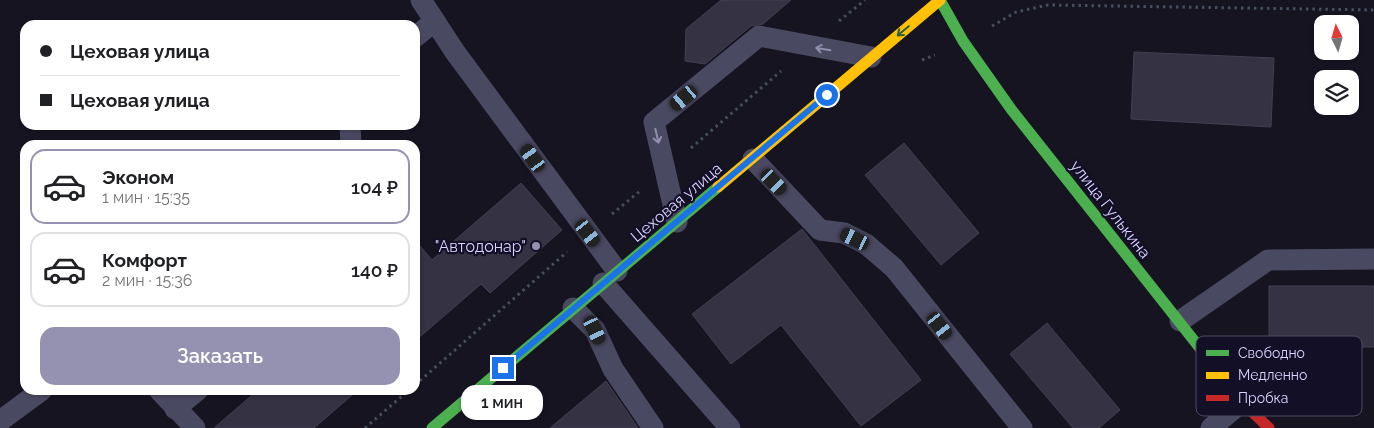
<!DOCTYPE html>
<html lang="ru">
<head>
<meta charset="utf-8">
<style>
  :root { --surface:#fff; --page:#f6f6f6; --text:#202124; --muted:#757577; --line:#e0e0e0; --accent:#9591b1 }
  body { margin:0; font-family:Raleway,sans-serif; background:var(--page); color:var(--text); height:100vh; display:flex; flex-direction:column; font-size:19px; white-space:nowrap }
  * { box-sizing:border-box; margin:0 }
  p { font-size:16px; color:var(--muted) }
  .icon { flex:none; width:28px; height:28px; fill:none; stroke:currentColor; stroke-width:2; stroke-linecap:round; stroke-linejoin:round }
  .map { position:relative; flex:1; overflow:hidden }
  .side { position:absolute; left:20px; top:140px; width:400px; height:255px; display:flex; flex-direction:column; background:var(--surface); border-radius:15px; box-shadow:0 1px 4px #0004 }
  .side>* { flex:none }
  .banner { position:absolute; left:20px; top:20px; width:400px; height:110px; border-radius:15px; box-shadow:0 1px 4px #0004; display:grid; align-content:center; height:110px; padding:0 20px; background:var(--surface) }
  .needle { width:32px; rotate:355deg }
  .buttons { position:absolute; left:1314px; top:15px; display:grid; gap:10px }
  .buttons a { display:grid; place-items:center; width:45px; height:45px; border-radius:10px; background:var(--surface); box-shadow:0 1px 4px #0004; font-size:25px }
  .end { position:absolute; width:22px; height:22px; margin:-11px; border:6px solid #1a73e8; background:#fff; box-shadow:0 0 0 2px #fff }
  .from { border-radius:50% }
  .bubble { position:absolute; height:35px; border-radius:15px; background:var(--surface); box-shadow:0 1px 4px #0004; font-size:16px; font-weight:600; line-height:35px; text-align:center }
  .car { position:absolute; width:15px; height:30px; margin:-15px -8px; border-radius:6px; box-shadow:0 0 4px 1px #0007; background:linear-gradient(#222 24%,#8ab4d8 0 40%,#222 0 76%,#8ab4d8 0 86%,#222 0) }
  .banner b { display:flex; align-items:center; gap:18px; height:48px; font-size:19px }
  .banner b+b { border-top:1px solid var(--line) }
  .banner i { width:12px; height:12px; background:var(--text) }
  ul { padding:9px 0 0; list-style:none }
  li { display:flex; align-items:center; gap:15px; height:75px; margin:0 10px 8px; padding:0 10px; border:2px solid var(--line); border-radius:15px }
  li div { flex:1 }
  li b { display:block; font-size:19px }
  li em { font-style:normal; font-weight:600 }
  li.selected { border-color:var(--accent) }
  li>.icon { width:45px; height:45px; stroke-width:1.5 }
  .action { display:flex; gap:10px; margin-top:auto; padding:10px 20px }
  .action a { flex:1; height:58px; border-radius:15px; background:var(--accent); color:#fff; font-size:20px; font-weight:600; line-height:58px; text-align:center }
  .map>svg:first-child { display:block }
  .building { fill:#343243; stroke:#433f54 }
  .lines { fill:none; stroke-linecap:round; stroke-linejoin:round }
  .path { stroke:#44505f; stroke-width:3; stroke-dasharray:2.5 4; stroke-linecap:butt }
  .lane { stroke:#4a4962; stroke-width:21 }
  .fast { stroke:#4caf50; stroke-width:11 }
  .slow { stroke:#ffc107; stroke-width:11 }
  .jam { stroke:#c62828; stroke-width:11 }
  .oneway { stroke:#305f3b }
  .oneway2 { stroke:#928eb0 }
  .route { stroke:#1a73e8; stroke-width:6 }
  .poi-dot { fill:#9591b1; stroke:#130f26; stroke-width:2 }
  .labels { text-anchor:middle; stroke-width:4.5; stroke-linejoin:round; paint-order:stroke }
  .street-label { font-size:16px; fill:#d9d4ff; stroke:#130f26 }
  .poi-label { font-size:16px; fill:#d9d4ff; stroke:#130f26; text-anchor:end }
  .key { fill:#130f26; stroke:#4e4a67; stroke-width:1 }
  .key-label { font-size:14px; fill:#d9d4ff }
</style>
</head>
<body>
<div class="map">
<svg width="1374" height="428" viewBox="0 0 1374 428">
  <rect width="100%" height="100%" fill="#161421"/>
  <g class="building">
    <polygon points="721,0 791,0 763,24 751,26 705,64 685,61 686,29"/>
    <polygon points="1134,52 1274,58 1271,127 1131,119"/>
    <polygon points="904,143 979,233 941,265 865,175"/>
    <polygon points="521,183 562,230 490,293 481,284 415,341 415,240 432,260"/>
    <polygon points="802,229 921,380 861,426 781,325 731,364 692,314"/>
    <rect x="1269" y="286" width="105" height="61"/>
    <polygon points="1047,323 1120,410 1099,428 1073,428 1010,354"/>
    <polygon points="606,381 638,428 550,428"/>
    <polygon points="258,390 358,390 314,428 214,428"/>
  </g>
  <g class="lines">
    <g class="path">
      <polyline points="839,21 865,0"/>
      <polyline points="992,26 1016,12 1048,5 1374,10"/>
      <polyline points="922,60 935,55"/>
      <polyline points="691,148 781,71"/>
      <polyline points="612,214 640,191"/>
      <polyline points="415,385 567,252"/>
      <polyline points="365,428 409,390"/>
    </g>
    <g class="lane">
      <polyline points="421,0 455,52 617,271"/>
      <polyline points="415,37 435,21"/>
      <polyline points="350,125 351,145"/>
      <polyline points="753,159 820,230 844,233 866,244 894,268 1022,428"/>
      <polyline points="677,222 654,122 759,36 871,57"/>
      <polyline points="603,283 730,428"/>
      <polyline points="573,308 595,330 613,369 653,428"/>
      <polyline points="1180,321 1268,260 1374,259"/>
      <polyline points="159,390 195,428"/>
      <polyline points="175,409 198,390"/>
      <polyline points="0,421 42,390"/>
      <polyline points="1211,428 1242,402"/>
    </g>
    <g class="fast">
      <polyline points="940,0 963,41 1011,109 1207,357"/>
      <polyline points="432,428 718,187"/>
    </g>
    <polyline class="slow" points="718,187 940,0"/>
    <polyline class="jam" points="1207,357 1242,402 1269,428"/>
  </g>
  <defs><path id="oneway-shaft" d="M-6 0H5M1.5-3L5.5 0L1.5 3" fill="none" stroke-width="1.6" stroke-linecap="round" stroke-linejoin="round" transform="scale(1.25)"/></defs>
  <use class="oneway" href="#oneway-shaft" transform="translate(903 31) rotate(140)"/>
  <g class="oneway2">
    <use href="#oneway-shaft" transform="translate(823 49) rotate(-170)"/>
    <use href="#oneway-shaft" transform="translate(657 136) rotate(77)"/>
  </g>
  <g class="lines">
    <polyline class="route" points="503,368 827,95"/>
  </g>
  <circle class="poi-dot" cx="536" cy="246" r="5"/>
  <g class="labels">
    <g class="street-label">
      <text transform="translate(676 202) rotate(-40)" y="6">Цеховая улица</text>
      <text transform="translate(1111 209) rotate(52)" y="6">улица Гулькина</text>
    </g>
    <g class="poi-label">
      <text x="526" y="252">"Автодонар"</text>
    </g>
  </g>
  <rect x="1196" y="336" width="166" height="80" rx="8" class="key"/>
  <rect x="1206" y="350" width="23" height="6" fill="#4caf50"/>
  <rect x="1206" y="372" width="23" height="7" fill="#ffc107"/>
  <rect x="1206" y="395" width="23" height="6" fill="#c62828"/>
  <g class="key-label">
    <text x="1238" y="358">Свободно</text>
    <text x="1238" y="380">Медленно</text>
    <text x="1238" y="403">Пробка</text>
  </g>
</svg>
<div class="buttons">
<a><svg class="needle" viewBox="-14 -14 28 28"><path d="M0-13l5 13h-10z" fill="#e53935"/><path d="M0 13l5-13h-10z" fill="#757577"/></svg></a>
<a><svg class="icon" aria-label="layers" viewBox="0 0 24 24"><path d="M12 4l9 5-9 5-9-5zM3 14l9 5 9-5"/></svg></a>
</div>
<i class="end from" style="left:827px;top:95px"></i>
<i class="end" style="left:503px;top:368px"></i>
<div class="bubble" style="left:461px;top:385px;width:82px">1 мин</div>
<i class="car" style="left:684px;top:98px;rotate:230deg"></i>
<i class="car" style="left:533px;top:158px;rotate:324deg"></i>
<i class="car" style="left:774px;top:182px;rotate:136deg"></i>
<i class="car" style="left:588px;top:233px;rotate:143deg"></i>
<i class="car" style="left:855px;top:239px;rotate:296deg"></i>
<i class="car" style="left:940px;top:326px;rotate:142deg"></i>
<i class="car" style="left:595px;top:330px;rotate:155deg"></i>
<div class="banner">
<b><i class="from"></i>Цеховая улица</b>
<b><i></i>Цеховая улица</b>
</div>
<section class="side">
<ul>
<li class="selected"><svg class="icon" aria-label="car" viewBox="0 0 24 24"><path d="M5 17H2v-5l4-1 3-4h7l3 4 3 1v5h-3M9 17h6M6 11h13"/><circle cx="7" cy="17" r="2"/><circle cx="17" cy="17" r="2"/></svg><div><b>Эконом</b><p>1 мин · 15:35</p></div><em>104 ₽</em></li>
<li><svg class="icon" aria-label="car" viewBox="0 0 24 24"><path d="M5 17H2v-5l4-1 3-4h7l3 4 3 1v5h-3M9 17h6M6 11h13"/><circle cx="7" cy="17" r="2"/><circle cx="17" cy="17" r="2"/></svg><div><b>Комфорт</b><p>2 мин · 15:36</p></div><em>140 ₽</em></li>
</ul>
<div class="action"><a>Заказать</a></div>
</section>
</div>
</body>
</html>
